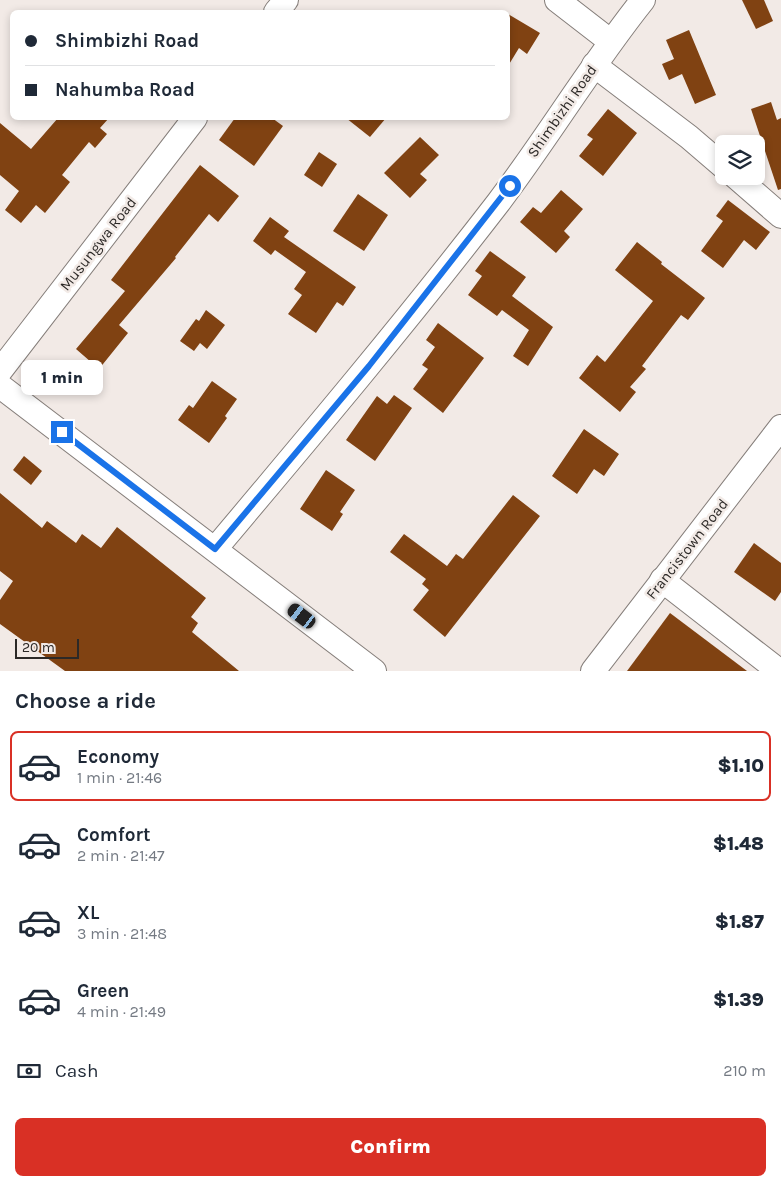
<!DOCTYPE html>
<html lang="en">
<head>
<meta charset="utf-8">
<style>
  :root { --surface:#fff; --page:#f6f6f7; --text:#1f2937; --muted:#747a83; --line:#e0e1e3; --accent:#d93025 }
  body { margin:0; font-family:Karla,sans-serif; background:var(--page); color:var(--text); height:100vh; display:flex; flex-direction:column; font-size:19px; white-space:nowrap }
  * { box-sizing:border-box; margin:0 }
  p { font-size:16px; color:var(--muted) }
  .icon { flex:none; width:28px; height:28px; fill:none; stroke:currentColor; stroke-width:2; stroke-linecap:round; stroke-linejoin:round }
  .map { position:relative; height:671px; overflow:hidden }
  .details { display:flex; flex-direction:column; background:var(--surface); flex:1 }
  .details>* { flex:none }
  .hud { position:absolute; left:10px; top:10px; width:500px; height:110px; border-radius:8px; box-shadow:0 2px 8px #0003; display:grid; align-content:center; height:110px; padding:0 15px; background:var(--surface) }
  .controls { position:absolute; left:715px; top:135px; display:grid; gap:10px }
  .controls a { display:grid; place-items:center; width:50px; height:50px; border-radius:8px; background:var(--surface); box-shadow:0 2px 8px #0003; font-size:25px }
  .scale { position:absolute; left:15px; bottom:12px; width:64px; box-sizing:border-box; padding-left:5px; border:2px solid #2c2927; border-top:0; font-size:14px; line-height:18px; white-space:nowrap; color:#2c2927; -webkit-text-stroke:4px #f2eae6; paint-order:stroke }
  .end { position:absolute; width:22px; height:22px; margin:-11px; border:6px solid #1a73e8; background:#fff; box-shadow:0 0 0 2px #fff }
  .from { border-radius:50% }
  .bubble { position:absolute; height:35px; border-radius:8px; background:var(--surface); box-shadow:0 2px 8px #0003; font-size:16px; font-weight:800; line-height:35px; text-align:center }
  .car { position:absolute; width:15px; height:30px; margin:-15px -8px; border-radius:6px; box-shadow:0 0 4px 1px #0007; background:linear-gradient(#222 24%,#8ab4d8 0 40%,#222 0 76%,#8ab4d8 0 86%,#222 0) }
  .hud b { display:flex; align-items:center; gap:18px; height:48px; font-size:19px }
  .hud b+b { border-top:1px solid var(--line) }
  .hud i { width:12px; height:12px; background:var(--text) }
  ul { padding:0; list-style:none }
  li { display:flex; align-items:center; gap:15px; height:70px; margin:0 10px 8px; padding:0 5px; border:2px solid transparent; border-radius:8px }
  li div { flex:1 }
  li b { display:block; font-size:19px }
  li em { font-style:normal; font-weight:800 }
  li.active { border-color:var(--accent) }
  li>.icon { width:45px; height:45px; stroke-width:1.5 }
  h2 { padding:0 15px; font-size:22px; line-height:60px }
  .pay { display:flex; align-items:center; gap:12px; height:55px; padding:0 15px; font-size:19px }
  .pay p { margin-inline-start:auto }
  .action { display:flex; gap:10px; margin-top:auto; padding:10px 15px }
  .action a { flex:1; height:58px; border-radius:8px; background:var(--accent); color:#fff; font-size:20px; font-weight:800; line-height:58px; text-align:center }
  .map>svg:first-child { display:block }
  .building { fill:#804212 }
  .lines { fill:none; stroke-linecap:round; stroke-linejoin:round }
  .minor-casing { stroke:#857e7a; stroke-width:26 }
  .minor { stroke:#fff; stroke-width:24 }
  .route { stroke:#1a73e8; stroke-width:6 }
  .labels { text-anchor:middle; stroke-width:5; stroke-linejoin:round; paint-order:stroke }
  .street-label { font-size:15px; fill:#2c2927; stroke:#f2eae6 }
</style>
</head>
<body>
<div class="map">
<svg width="781" height="671" viewBox="0 0 781 671">
  <rect width="100%" height="100%" fill="#f2eae6"/>
  <g class="building">
    <polygon points="742,0 764,0 773,21 756,29"/>
    <polygon points="508,14 540,33 527,54 519,48 508,66"/>
    <polygon points="689,30 716,95 695,104 682,74 669,80 662,64 674,59 666,40"/>
    <polygon points="771,102 777,120 781,118 781,189 778,190 751,109"/>
    <polygon points="608,109 637,133 603,176 579,156 593,139 587,135"/>
    <polygon points="58,118 109,118 100,128 107,134 95,148 89,142 62,175 70,182 45,213 36,205 21,223 5,210 19,191 0,175 0,123 31,149"/>
    <polygon points="235,118 272,118 283,126 254,166 219,140"/>
    <polygon points="346,118 386,118 370,137"/>
    <polygon points="420,137 439,155 420,174 427,180 410,198 384,173"/>
    <polygon points="319,152 337,164 322,187 304,175"/>
    <polygon points="200,165 239,196 218,222 209,214 175,257 176,258 119,325 128,333 99,369 76,349 125,291 111,280"/>
    <polygon points="561,190 583,209 564,231 570,237 556,253 520,222 533,207 541,213"/>
    <polygon points="358,194 388,215 364,251 333,231"/>
    <polygon points="728,200 770,232 756,250 744,240 723,268 701,251 723,221 716,216"/>
    <polygon points="270,217 289,231 284,237 356,287 343,306 337,302 316,333 288,314 302,295 294,289 306,272 275,250 271,255 253,241"/>
    <polygon points="637,242 662,262 661,264 705,298 688,320 681,315 642,366 646,369 630,387 636,392 620,412 579,378 597,355 605,362 653,301 615,270"/>
    <polygon points="490,251 526,277 512,296 553,327 528,366 513,356 529,330 502,310 497,316 468,295 482,276 475,271"/>
    <polygon points="206,310 225,325 207,349 200,343 194,351 180,341 196,319 199,321"/>
    <polygon points="438,323 484,358 443,413 413,389 428,369 422,365 435,347 426,340"/>
    <polygon points="212,381 237,399 225,416 227,418 209,443 178,420 189,405 193,408"/>
    <polygon points="394,395 412,408 375,461 346,440 377,396 387,404"/>
    <polygon points="584,429 619,454 604,476 594,469 577,494 552,476"/>
    <polygon points="24,456 42,471 31,485 13,470"/>
    <polygon points="326,470 355,490 340,512 343,514 332,531 300,509"/>
    <polygon points="0,493 42,528 47,521 76,543 82,534 101,548 117,527 206,598 191,617 198,623 192,632 239,671 65,671 0,624 0,600 13,581 0,571"/>
    <polygon points="513,495 540,516 445,637 413,610 429,590 422,584 426,579 390,552 404,534 447,566 456,554 463,559"/>
    <polygon points="754,543 781,563 781,592 775,601 734,572"/>
    <polygon points="670,613 747,671 627,671"/>
  </g>
  <g class="lines">
    <g class="minor-casing">
      <g id="minor">
        <polyline points="557,0 610,41"/>
        <polyline points="276,12 286,0"/>
        <polyline points="594,65 689,137 724,167"/>
        <polyline points="735,176 781,216"/>
        <polyline points="0,371 195,118"/>
        <polyline points="0,386 374,671"/>
        <path d="M 215,549 C 311,435 407,321 498,203 C 548,137 591,65 643,0"/>
        <polyline points="662,580 779,671"/>
        <polyline points="593,671 781,427"/>
      </g>
    </g>
    <use href="#minor" class="minor"/>
  </g>
  <g class="lines">
    <polyline class="route" points="62,432 215,549 369,366 510,186"/>
  </g>
  <g class="labels">
    <g class="street-label">
      <text transform="translate(562 111) rotate(-55)" y="5">Shimbizhi Road</text>
      <text transform="translate(98 244) rotate(-52)" y="5">Musungwa Road</text>
      <text transform="translate(687 549) rotate(-52)" y="5">Francistown Road</text>
    </g>
  </g>
</svg>
<div class="controls">
<a><svg class="icon" aria-label="layers" viewBox="0 0 24 24"><path d="M12 4l9 5-9 5-9-5zM3 14l9 5 9-5"/></svg></a>
</div>
<div class="scale">20 m</div>
<i class="end from" style="left:510px;top:186px"></i>
<i class="end" style="left:62px;top:432px"></i>
<div class="bubble" style="left:21px;top:360px;width:82px">1 min</div>
<i class="car" style="left:302px;top:616px;rotate:307deg"></i>
<div class="hud">
<b><i class="from"></i>Shimbizhi Road</b>
<b><i></i>Nahumba Road</b>
</div>
</div>
<section class="details">
<h2>Choose a ride</h2>
<ul>
<li class="active"><svg class="icon" aria-label="car" viewBox="0 0 24 24"><path d="M5 17H2v-5l4-1 3-4h7l3 4 3 1v5h-3M9 17h6M6 11h13"/><circle cx="7" cy="17" r="2"/><circle cx="17" cy="17" r="2"/></svg><div><b>Economy</b><p>1 min · 21:46</p></div><em>$1.10</em></li>
<li><svg class="icon" aria-label="car" viewBox="0 0 24 24"><path d="M5 17H2v-5l4-1 3-4h7l3 4 3 1v5h-3M9 17h6M6 11h13"/><circle cx="7" cy="17" r="2"/><circle cx="17" cy="17" r="2"/></svg><div><b>Comfort</b><p>2 min · 21:47</p></div><em>$1.48</em></li>
<li><svg class="icon" aria-label="car" viewBox="0 0 24 24"><path d="M5 17H2v-5l4-1 3-4h7l3 4 3 1v5h-3M9 17h6M6 11h13"/><circle cx="7" cy="17" r="2"/><circle cx="17" cy="17" r="2"/></svg><div><b>XL</b><p>3 min · 21:48</p></div><em>$1.87</em></li>
<li><svg class="icon" aria-label="car" viewBox="0 0 24 24"><path d="M5 17H2v-5l4-1 3-4h7l3 4 3 1v5h-3M9 17h6M6 11h13"/><circle cx="7" cy="17" r="2"/><circle cx="17" cy="17" r="2"/></svg><div><b>Green</b><p>4 min · 21:49</p></div><em>$1.39</em></li>
</ul>
<div class="pay"><svg class="icon" aria-label="cash" viewBox="0 0 24 24"><path d="M3 7h18v10H3z"/><circle cx="12" cy="12" r="2"/></svg>Cash<p>210 m</p></div>
<div class="action"><a>Confirm</a></div>
</section>
</body>
</html>
